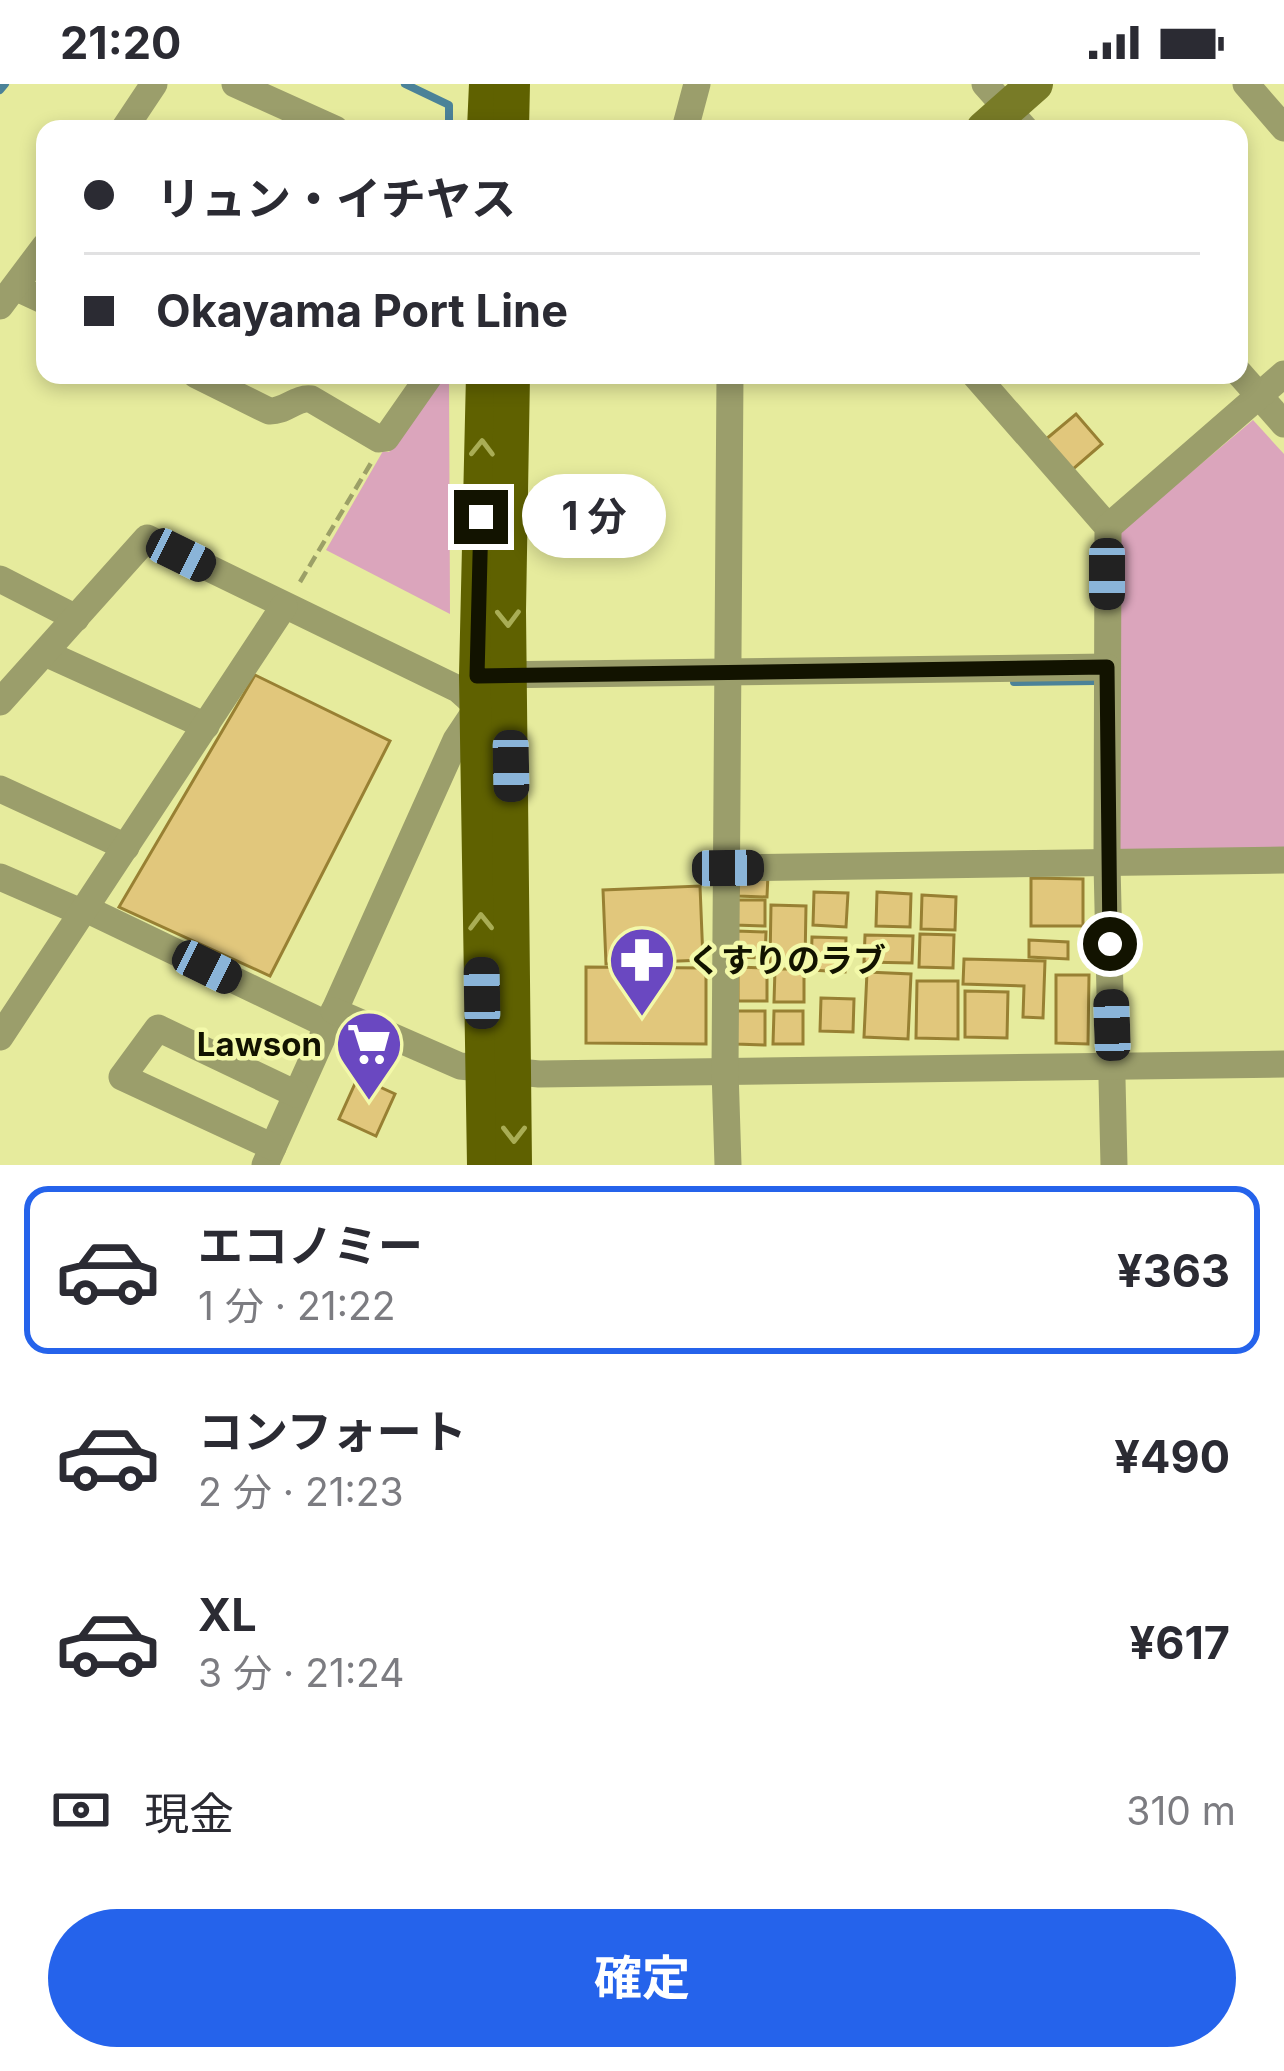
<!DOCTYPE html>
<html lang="ja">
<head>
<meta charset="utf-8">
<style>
  :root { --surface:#fff; --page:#f2f2f3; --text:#2b2b33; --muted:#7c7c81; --line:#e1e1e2; --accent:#2563eb }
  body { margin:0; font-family:Inter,"Noto Sans JP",sans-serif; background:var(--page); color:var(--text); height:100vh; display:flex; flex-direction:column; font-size:45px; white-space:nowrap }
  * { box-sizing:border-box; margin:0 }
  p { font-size:39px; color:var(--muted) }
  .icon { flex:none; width:66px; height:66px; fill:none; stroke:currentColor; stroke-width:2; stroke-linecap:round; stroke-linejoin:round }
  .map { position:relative; height:1081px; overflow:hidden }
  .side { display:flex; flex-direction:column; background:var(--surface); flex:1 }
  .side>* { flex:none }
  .hud { position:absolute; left:36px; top:36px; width:1212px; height:264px; border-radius:24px; box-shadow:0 6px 18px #0003; display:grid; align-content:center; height:264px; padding:0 48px; background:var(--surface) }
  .end { position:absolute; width:54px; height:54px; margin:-27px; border:15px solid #121300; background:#fff; box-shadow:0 0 0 6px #fff }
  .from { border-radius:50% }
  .bubble { position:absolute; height:84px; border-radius:42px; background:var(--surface); box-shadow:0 6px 18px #0003; font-size:39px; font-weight:700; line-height:84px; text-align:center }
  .car { position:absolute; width:36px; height:72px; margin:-36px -18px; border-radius:15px; box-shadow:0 0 9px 3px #0007; background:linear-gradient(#222 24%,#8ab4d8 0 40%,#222 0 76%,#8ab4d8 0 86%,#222 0) }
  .hud b { display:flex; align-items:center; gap:42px; height:114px; font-size:45px }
  .hud b+b { border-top:3px solid var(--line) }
  .hud i { width:30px; height:30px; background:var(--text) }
  ul { padding:21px 0 0; list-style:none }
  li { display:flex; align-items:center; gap:36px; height:168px; margin:0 24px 18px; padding:0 24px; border:6px solid transparent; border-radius:24px }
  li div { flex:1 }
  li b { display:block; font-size:45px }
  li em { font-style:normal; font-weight:700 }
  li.active { border-color:var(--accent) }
  li>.icon { width:108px; height:108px; stroke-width:1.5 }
  .pay { display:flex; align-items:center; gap:30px; height:132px; padding:0 48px; font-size:45px }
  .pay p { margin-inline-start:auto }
  .button { display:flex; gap:24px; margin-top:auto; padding:24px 48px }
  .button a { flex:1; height:138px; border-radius:72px; background:var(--accent); color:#fff; font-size:48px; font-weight:700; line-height:138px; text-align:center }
  .status { display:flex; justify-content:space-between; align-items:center; height:84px; padding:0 60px; background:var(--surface); direction:ltr }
  .status svg { height:33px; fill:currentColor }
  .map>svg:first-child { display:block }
  .green { fill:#dba5bc }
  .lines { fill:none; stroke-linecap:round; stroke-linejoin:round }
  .stream { stroke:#4b8298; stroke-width:8 }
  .building { fill:#e1c77c; stroke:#988033; stroke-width:3 }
  .path { stroke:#9ca067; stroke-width:4.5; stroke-dasharray:12 6; stroke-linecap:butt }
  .street { stroke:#9b9e6b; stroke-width:27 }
  .secondary { stroke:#787b27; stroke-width:36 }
  .primary { stroke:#5f6100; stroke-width:36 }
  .oneway { stroke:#a9ad55 }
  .route { stroke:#121300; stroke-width:15 }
  .labels { text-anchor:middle; stroke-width:9; stroke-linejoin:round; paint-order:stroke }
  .poi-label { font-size:33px; font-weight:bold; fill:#121300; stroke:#f3f9aa; text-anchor:start }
</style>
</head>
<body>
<div class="status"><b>21:20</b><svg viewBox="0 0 49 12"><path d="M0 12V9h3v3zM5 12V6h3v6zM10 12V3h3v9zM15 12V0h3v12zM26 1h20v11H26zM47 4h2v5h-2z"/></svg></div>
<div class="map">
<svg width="1284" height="1081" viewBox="0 0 1284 1081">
  <rect width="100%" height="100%" fill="#e6eb9d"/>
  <g class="green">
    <polygon points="439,291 449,291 450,530 326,466 383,367 389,368"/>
    <polygon points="1253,336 1284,370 1284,765 1117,769 1119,449"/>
  </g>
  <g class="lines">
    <g class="stream">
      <polyline points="405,0 449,21 449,41"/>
      <polyline points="0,6 5,0"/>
      <polyline points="1014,598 1096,597"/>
    </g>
  </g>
  <g class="building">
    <polygon points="1076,330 1102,360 1072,386 1045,356"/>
    <polygon points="255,591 390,657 270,892 119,823"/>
    <polygon points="738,790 768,790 767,813 738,812"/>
    <polygon points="1031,794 1083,795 1083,842 1031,842"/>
    <polygon points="700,802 703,876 606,880 603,806"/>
    <polygon points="814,808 848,809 846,843 813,841"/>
    <polygon points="877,808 911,810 910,843 876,842"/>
    <polygon points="922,811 956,813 955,846 921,845"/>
    <polygon points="736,816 765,816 765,842 735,841"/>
    <polygon points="771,821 806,822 805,879 770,878"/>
    <polygon points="736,847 766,848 765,874 735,873"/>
    <polygon points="920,850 954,851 953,884 919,883"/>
    <polygon points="865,851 913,852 912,879 864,878"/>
    <polygon points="812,853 846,854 845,888 811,886"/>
    <polygon points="1029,856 1068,858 1068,875 1029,873"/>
    <polygon points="964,875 1045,877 1043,934 1023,933 1024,902 963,900"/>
    <polygon points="586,883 706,884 706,960 586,959"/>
    <polygon points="738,883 767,884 767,917 738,917"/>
    <polygon points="775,885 804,885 804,918 774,918"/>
    <polygon points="867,888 911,890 908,955 864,953"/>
    <polygon points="1056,891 1089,891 1088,960 1056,959"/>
    <polygon points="917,897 958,897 958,955 916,954"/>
    <polygon points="965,907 1008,908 1007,954 965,953"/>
    <polygon points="821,914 854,915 853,948 820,947"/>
    <polygon points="736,927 765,927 765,961 736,960"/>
    <polygon points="774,927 803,927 803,960 773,960"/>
    <polygon points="358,993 395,1010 376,1052 339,1035"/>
  </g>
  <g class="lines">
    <polyline class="path" points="300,498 371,379"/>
    <g class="street">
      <polyline points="235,0 335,45"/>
      <polyline points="985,0 1025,45"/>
      <polyline points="1246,0 1284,44"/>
      <polyline points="124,45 154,0"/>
      <polyline points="685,45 697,0"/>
      <polyline points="17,204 45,217"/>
      <polyline points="0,222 45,162"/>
      <polyline points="1239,289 1284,340"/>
      <path d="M 196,291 L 269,327 C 285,328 296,313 311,315 L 379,355 L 386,354 L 430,291"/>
      <polyline points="975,291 1108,443 1107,780 1114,1081"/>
      <polyline points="1108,443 1284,290"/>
      <polyline points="0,495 76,534"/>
      <polyline points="45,569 206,642"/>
      <polyline points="493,591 1107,583"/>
      <polyline points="0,618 147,454 458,605 478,623 456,656 265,1081"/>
      <polyline points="0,705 126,763"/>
      <polyline points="728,784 1284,776"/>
      <polyline points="0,793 83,829"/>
      <polyline points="86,825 328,941"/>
      <polyline points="334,927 460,982 539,990 1284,980"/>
      <polyline points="0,953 284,522"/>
      <polyline points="273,1063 122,993 158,944 296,1010"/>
      <polyline points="728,1081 725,986 730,291"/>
    </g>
    <polyline class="secondary" points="984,45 1035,0"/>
    <g class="primary">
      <polyline points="485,45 487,0"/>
      <polyline points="511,45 512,0"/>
      <polyline points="484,291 477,592 485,1081"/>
      <polyline points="512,291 508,527 514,1081"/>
    </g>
  </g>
  <defs><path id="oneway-chevron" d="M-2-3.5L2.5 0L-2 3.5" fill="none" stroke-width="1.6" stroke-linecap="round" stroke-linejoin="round" transform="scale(3)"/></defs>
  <g class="oneway">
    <use href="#oneway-chevron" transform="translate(482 364) rotate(-89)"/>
    <use href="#oneway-chevron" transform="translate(508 534) rotate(89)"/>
    <use href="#oneway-chevron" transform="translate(481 838) rotate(-91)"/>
    <use href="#oneway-chevron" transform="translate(514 1050) rotate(90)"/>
  </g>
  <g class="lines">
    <polyline class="route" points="481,433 477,592 1107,583 1110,860"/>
  </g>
  <defs>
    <g id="pharmacy-pin" transform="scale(3.45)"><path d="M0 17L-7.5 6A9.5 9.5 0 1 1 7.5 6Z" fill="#6a48c1" stroke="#f3f9aa"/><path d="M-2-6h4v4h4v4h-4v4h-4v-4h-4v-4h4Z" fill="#fff"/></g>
    <g id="supermarket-pin" transform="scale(3.45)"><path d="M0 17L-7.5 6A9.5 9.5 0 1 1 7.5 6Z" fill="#6a48c1" stroke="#f3f9aa"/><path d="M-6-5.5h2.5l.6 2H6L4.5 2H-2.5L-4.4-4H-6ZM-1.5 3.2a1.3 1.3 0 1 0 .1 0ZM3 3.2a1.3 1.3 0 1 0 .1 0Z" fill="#fff"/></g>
  </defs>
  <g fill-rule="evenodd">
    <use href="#pharmacy-pin" x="642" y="876"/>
    <use href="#supermarket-pin" x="369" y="960"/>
  </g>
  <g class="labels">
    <g class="poi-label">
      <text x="688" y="888">くすりのラブ</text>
      <text x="322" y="972" text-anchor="end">Lawson</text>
    </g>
  </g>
</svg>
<i class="end from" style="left:1110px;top:860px"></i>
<i class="end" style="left:481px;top:433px"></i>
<div class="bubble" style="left:522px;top:390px;width:144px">1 分</div>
<i class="car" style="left:181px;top:471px;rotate:116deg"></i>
<i class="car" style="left:1107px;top:490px;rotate:180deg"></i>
<i class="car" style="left:511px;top:682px;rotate:179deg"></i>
<i class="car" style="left:728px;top:784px;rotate:89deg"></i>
<i class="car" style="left:207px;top:883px;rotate:116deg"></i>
<i class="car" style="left:482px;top:909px;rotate:359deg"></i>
<i class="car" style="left:1112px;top:941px;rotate:358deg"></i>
<div class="hud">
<b><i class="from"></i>リュン・イチヤス</b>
<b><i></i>Okayama Port Line</b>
</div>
</div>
<section class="side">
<ul>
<li class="active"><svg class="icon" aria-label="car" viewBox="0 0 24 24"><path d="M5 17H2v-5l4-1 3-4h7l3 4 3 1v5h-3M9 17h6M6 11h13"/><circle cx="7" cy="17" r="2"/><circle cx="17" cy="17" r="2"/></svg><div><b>エコノミー</b><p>1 分 · 21:22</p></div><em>¥363</em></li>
<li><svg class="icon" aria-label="car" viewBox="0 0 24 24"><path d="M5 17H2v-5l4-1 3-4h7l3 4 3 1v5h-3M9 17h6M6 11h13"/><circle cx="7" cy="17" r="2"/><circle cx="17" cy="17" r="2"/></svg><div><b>コンフォート</b><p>2 分 · 21:23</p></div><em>¥490</em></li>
<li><svg class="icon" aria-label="car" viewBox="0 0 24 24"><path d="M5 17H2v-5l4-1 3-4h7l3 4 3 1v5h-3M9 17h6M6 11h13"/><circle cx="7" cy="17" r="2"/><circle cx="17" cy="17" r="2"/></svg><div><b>XL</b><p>3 分 · 21:24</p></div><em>¥617</em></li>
</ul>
<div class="pay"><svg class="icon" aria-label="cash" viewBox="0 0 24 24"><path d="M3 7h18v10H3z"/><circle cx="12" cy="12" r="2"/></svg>現金<p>310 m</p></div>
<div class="button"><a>確定</a></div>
</section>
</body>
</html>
